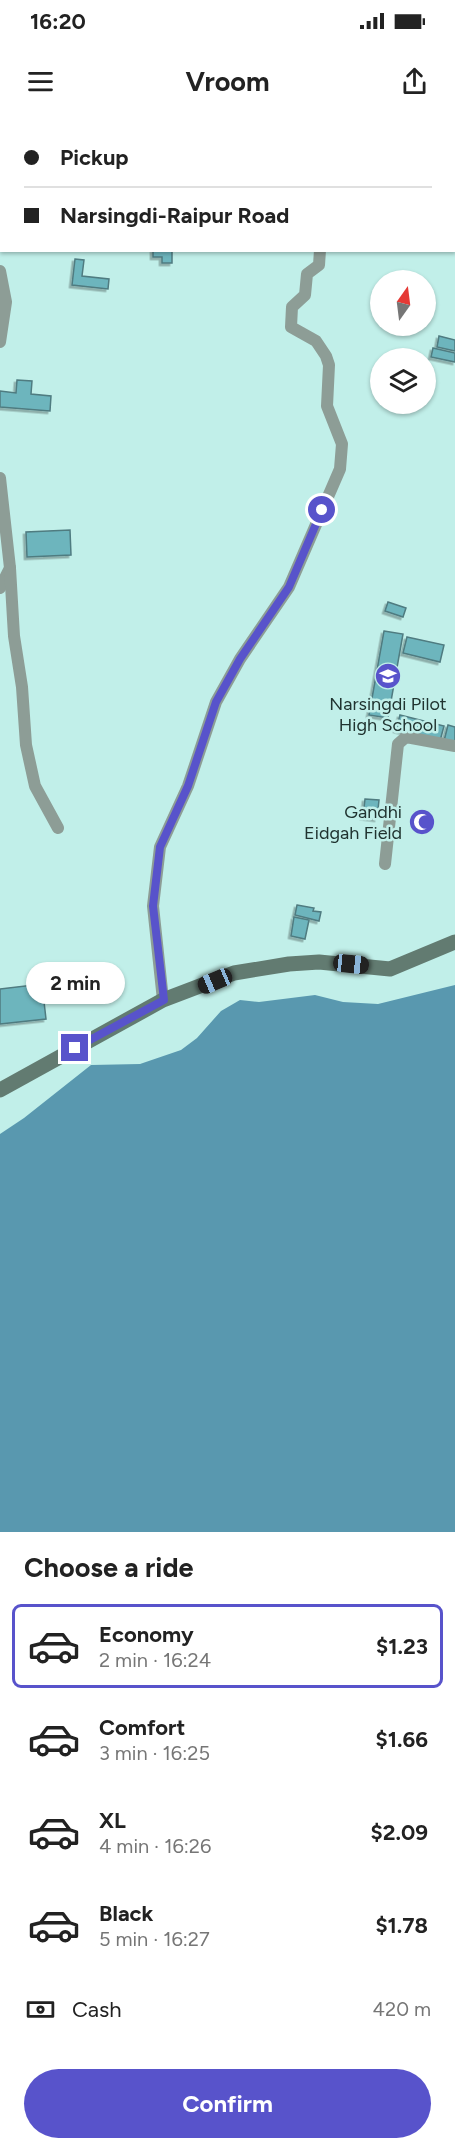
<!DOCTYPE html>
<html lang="en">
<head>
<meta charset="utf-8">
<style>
  :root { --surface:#fff; --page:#f6f6f6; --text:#222; --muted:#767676; --line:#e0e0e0; --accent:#5853cb }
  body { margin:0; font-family:Figtree,sans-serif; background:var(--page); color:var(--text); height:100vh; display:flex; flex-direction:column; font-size:22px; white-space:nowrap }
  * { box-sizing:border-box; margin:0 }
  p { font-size:20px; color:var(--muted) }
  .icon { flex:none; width:33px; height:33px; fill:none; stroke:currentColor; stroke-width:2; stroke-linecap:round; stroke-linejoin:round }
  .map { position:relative; height:1412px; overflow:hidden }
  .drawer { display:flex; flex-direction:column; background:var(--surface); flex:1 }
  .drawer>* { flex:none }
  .banner { position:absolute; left:0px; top:0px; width:456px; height:132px; box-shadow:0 2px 4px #0004; display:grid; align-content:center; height:132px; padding:0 24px; background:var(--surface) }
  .needle { width:39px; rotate:14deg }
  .tools { position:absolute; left:370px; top:150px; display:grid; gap:12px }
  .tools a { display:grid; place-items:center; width:66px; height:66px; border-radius:50%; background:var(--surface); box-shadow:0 2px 4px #0004; font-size:30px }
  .end { position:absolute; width:27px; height:27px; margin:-14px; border:8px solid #5853cb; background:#fff; box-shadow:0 0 0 3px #fff }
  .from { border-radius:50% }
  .bubble { position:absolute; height:42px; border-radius:21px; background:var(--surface); box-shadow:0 2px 4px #0004; font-size:20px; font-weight:700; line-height:42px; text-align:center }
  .car { position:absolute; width:18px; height:36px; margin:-18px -9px; border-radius:8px; box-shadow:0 0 4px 2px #0007; background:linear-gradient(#222 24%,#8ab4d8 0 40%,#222 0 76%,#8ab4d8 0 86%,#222 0) }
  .banner b { display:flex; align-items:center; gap:21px; height:57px; font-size:22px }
  .banner b+b { border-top:2px solid var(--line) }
  .banner i { width:15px; height:15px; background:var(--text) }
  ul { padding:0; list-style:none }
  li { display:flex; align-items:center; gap:18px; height:84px; margin:0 12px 9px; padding:0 12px; border:3px solid transparent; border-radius:9px }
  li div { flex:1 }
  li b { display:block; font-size:22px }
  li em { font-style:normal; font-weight:700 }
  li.active { border-color:var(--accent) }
  li>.icon { width:54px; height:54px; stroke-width:1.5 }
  h2 { padding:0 24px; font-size:27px; line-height:72px }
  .pay { display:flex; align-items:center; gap:15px; height:66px; padding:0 24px; font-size:22px }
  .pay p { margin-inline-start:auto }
  .button { display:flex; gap:12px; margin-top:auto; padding:12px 24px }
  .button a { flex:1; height:69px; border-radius:36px; background:var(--accent); color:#fff; font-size:24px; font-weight:700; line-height:69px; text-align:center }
  .status { display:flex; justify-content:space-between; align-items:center; height:42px; padding:0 30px; background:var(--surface); direction:ltr }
  .status svg { height:16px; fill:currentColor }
  header { display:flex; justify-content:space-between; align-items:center; height:78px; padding:0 24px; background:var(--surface); font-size:27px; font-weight:700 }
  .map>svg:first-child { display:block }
  .water { fill:#5998af }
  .building { fill:#6db5bd; stroke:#4f7b80; stroke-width:1.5; filter:url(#shadow) }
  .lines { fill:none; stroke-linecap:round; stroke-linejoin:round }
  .street { stroke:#8d9d96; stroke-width:12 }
  .secondary { stroke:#627b71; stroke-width:15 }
  .primary { stroke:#446356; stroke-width:15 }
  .route { stroke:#5853cb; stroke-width:8 }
  .labels { text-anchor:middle; stroke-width:5; stroke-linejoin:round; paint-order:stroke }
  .poi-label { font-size:18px; fill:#203330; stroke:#c1efe9 }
</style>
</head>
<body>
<div class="status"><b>16:20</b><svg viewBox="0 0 49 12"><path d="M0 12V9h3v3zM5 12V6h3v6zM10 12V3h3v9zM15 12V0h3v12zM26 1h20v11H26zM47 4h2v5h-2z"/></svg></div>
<header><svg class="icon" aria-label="menu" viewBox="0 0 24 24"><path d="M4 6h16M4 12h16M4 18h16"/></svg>Vroom<svg class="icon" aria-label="share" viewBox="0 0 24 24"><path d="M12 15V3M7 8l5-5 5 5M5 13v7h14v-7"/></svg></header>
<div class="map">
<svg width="455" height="1412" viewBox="0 0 455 1412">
  <defs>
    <filter id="shadow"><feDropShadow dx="-2.5" dy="2.5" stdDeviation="0" flood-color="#0004"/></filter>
  </defs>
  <rect width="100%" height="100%" fill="#c1efe9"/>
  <polygon class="water" points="455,865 455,1412 0,1412 0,1014 24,998 91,945 140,944 181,930 197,918 221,891 240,880 259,882 315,875 343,882 378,884"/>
  <g class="building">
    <polygon points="153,130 172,130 172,143 162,143 162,137 153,137"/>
    <polygon points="75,139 84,140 82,156 109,159 108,169 72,165"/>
    <polygon points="439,216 455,220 455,231 437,227"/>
    <polygon points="433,228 455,233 455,242 431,237"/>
    <polygon points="17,260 32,261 31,274 51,276 50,291 0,287 0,271 16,273"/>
    <polygon points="70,410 71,435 27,437 26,412"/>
    <polygon points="388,482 406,488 403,497 385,491"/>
    <polygon points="384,511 403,514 388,598 369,595"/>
    <polygon points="407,517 444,525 440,542 403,533"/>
    <polygon points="400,595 444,606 440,621 396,610"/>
    <polygon points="448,605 455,607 455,623 444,621"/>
    <polygon points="365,679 379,680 377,699 363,697"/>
    <polygon points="297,785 314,788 313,791 321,792 319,801 295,795"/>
    <polygon points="294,797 309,800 305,819 291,816"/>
    <polygon points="42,864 46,899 0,904 0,869"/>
  </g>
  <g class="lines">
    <g class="street">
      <polyline points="0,151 6,182 0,222"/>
      <polyline points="0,358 10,448 0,468"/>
      <polyline points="10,448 14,516 22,567 26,625 35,666 58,708"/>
      <polyline points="385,744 398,624 406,617 455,626"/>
      <polyline points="163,880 153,786 160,727 188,666 216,582 240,539 289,467 340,349 342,324 327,286 329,245 326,236 316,221 291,207 292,187 305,175 307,154 319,145 320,130"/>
    </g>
    <g class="secondary">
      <polyline points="332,2 342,0"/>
      <polyline points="0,970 163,880 234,853 289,844 319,842 390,849 455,822"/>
    </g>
    <g class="primary">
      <polyline points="119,2 119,0"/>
      <polyline points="0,59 2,59"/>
      <polyline points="0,71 2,70"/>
    </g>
  </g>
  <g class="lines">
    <polyline class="route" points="75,928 164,880 153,786 160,727 188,666 216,582 240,539 289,467 322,390"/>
  </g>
  <defs>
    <g id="school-disc" transform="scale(1.35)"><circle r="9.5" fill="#5853cb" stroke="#c1efe9"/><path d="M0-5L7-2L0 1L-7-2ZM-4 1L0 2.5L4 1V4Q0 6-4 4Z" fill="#fff"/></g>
    <g id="mosque-disc" transform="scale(1.35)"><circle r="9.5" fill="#5853cb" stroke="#c1efe9"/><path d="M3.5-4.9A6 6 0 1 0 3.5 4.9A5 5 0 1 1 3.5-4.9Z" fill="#fff"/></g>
  </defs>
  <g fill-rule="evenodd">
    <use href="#school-disc" x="388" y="556"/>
    <use href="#mosque-disc" x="422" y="702"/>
  </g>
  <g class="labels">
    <g class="poi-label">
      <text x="388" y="590">Narsingdi Pilot<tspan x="388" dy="21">High School</tspan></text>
      <text x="402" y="698" text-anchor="end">Gandhi<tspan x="402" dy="21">Eidgah Field</tspan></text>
    </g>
  </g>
</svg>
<div class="tools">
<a><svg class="needle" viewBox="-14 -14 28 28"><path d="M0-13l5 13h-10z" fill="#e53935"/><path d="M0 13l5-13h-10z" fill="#767676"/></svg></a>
<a><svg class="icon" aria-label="layers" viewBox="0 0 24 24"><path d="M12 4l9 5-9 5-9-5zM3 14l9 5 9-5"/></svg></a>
</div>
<i class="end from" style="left:322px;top:390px"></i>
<i class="end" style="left:75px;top:928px"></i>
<div class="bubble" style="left:26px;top:842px;width:99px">2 min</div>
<i class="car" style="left:351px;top:844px;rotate:96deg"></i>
<i class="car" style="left:215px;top:861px;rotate:247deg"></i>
<div class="banner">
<b><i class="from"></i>Pickup</b>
<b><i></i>Narsingdi-Raipur Road</b>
</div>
</div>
<section class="drawer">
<h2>Choose a ride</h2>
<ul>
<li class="active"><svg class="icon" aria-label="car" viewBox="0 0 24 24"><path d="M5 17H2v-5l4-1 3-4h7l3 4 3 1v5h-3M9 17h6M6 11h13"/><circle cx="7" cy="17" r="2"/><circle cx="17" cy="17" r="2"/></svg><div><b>Economy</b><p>2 min · 16:24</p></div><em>$1.23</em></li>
<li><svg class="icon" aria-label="car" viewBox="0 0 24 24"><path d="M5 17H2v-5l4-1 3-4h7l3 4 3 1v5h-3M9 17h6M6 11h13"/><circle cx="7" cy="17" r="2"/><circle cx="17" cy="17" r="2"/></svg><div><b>Comfort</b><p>3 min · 16:25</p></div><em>$1.66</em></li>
<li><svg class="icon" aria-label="car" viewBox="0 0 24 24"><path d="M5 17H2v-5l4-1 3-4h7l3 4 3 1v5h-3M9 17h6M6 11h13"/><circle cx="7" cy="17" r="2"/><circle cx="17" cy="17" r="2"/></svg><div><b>XL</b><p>4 min · 16:26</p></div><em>$2.09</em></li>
<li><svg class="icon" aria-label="car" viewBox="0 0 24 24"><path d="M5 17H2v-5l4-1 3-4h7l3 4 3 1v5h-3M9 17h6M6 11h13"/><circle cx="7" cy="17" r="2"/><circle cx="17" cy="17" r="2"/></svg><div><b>Black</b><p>5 min · 16:27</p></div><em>$1.78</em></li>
</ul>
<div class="pay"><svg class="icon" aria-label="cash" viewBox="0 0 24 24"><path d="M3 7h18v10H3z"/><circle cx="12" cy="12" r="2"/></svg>Cash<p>420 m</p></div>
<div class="button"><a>Confirm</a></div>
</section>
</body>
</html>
